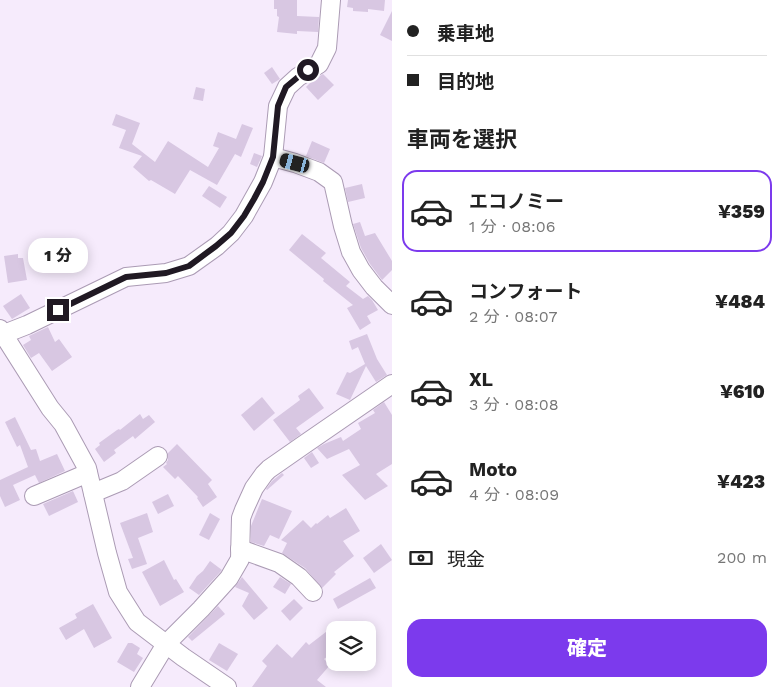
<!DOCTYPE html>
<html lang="ja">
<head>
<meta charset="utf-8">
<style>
  :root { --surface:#fff; --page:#f6f6f6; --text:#222; --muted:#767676; --line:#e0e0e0; --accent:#7c3aed }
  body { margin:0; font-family:"Work Sans","Noto Sans JP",sans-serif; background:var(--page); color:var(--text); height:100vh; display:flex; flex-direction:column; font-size:19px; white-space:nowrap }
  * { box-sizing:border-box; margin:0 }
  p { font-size:16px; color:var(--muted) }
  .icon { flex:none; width:28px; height:28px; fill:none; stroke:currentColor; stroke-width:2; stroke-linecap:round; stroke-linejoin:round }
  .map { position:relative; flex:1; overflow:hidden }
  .details { display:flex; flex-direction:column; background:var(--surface); width:390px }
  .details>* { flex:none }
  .hud { display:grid; align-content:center; height:110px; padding:0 15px; background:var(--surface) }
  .tools { position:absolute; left:326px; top:621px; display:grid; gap:10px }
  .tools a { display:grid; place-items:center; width:50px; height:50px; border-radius:10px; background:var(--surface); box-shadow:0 2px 12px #0003; font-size:25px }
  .end { position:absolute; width:22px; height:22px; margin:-11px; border:6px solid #201923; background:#fff; box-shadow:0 0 0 2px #fff }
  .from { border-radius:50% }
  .bubble { position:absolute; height:35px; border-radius:15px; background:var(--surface); box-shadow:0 2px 12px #0003; font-size:16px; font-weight:800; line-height:35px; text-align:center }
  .car { position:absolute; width:15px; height:30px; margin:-15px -8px; border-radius:6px; box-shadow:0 0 4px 1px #0007; background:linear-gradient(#222 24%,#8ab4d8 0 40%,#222 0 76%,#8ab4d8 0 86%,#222 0) }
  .hud b { display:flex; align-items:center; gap:18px; height:48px; font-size:19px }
  .hud b+b { border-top:1px solid var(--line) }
  .hud i { width:12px; height:12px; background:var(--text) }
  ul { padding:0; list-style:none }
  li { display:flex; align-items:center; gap:15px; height:82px; margin:0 10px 8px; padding:0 5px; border:2px solid transparent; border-radius:15px }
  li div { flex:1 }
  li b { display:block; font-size:19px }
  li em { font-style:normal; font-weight:800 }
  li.active { border-color:var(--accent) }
  li>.icon { width:45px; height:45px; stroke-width:1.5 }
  h2 { padding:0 15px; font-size:22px; line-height:60px }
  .pay { display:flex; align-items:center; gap:12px; height:55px; padding:0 15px; font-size:19px }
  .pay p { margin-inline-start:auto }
  .button { display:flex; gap:10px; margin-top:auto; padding:10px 15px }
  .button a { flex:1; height:58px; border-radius:15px; background:var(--accent); color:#fff; font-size:20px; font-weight:800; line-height:58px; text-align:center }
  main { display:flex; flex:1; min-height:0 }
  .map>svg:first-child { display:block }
  .building { fill:#d8c7e2 }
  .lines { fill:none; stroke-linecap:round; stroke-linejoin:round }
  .minor-casing { stroke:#ab9bb4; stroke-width:20 }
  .minor { stroke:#fff; stroke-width:18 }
  .route { stroke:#201923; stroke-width:6 }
</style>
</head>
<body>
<main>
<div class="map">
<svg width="392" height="687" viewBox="0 0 392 687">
  <rect width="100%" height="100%" fill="#f6ebfc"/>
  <g class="building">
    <polygon points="274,0 297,0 297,16 319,17 318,32 297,31 297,34 277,32 279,17 277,16 277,9 274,9"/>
    <polygon points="348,0 385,0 384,11 368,9 368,12 353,11 353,8 347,7"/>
    <polygon points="392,11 392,41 380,35"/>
    <polygon points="272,67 280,79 272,84 264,73"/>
    <polygon points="323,74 334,85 318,100 306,87 313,80"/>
    <polygon points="196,87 205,89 203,101 193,99"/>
    <polygon points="116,114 140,123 132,144 155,162 168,141 208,167 219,148 213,146 218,132 236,139 242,124 253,128 241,157 235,154 217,185 190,170 175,194 151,180 149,181 133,167 142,156 119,148 126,130 112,125"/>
    <polygon points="312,141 330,149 324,163 306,156"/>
    <polygon points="254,153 262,156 257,167 250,164"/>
    <polygon points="362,184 365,198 348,202 345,188"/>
    <polygon points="209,186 227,197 220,208 202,196"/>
    <polygon points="360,222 365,236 375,233 392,261 392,270 382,280 370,264 361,248 353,224"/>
    <polygon points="302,234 326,253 321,258 350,282 346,286 363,299 368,296 372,300 378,310 367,316 371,323 360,330 347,308 353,305 323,281 324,279 289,250"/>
    <polygon points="18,254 18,258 23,258 27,280 8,283 4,256"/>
    <polygon points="21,294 30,308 12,319 3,306"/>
    <polygon points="48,327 55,342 59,339 72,357 52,371 39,353 31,358 23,345 31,340 29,336"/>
    <polygon points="367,334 377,359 387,375 376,382 366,366 350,400 336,394 347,372 350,373 365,364 358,347 352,350 349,341"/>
    <polygon points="309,388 324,408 296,428 301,434 290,442 273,420 300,400 298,396"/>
    <polygon points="262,397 275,413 254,431 241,415"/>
    <polygon points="384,402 392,415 392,464 376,474 388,486 365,500 342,475 360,465 349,449 327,459 317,448 324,444 341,437 343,441 361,429 358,423 375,413 373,410"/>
    <polygon points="140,414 143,419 149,415 155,422 135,439 133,436 114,450 116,453 104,462 95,449 100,445 99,443 117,430 119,429 120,430"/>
    <polygon points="15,417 31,450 36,449 40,461 57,454 65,471 39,483 35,475 13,485 20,500 5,507 0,496 0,480 28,467 20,445 17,447 5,422"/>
    <polygon points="177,444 212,480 208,484 217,497 203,507 197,498 198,497 178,476 175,479 163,467 167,464 166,463 168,460 168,453"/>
    <polygon points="312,452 319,463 311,468 304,458"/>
    <polygon points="282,473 284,475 267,490 266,489 272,481"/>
    <polygon points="73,491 78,502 49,516 43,504"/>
    <polygon points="168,494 174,506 158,514 152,502"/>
    <polygon points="262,499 292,511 279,539 270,535 264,546 251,542 251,526"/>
    <polygon points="346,508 360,531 343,541 354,556 334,572 336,574 322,588 305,568 282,553 287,543 281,540 303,520 311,528 316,523 317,524 328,515 330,518"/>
    <polygon points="147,513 153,532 138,538 147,564 132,569 128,559 133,558 120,523"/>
    <polygon points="210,513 220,519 209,540 199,535"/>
    <polygon points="381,544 392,560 374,573 363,558"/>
    <polygon points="164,560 174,580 176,579 184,592 160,606 142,572"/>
    <polygon points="210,561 222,570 199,595 189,588 197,576 203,571"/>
    <polygon points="242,577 268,608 254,620 242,606 249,593 235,587"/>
    <polygon points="280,577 291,584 285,594 273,587"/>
    <polygon points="370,578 376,588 338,609 333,599"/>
    <polygon points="294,599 303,608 290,621 281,611"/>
    <polygon points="93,604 112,638 94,648 84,629 66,640 59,628 77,618 75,614"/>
    <polygon points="218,606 225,614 192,641 188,637"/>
    <polygon points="335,625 335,651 324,659 330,665 317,680 326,687 252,687 267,666 262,661 277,644 292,658 306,642 309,645"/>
    <polygon points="128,643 132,643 140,648 137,654 143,658 134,672 117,662"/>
    <polygon points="219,643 238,654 227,671 209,660"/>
  </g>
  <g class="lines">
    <g class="minor-casing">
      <g id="minor">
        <polyline points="273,157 295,163 319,172 333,182 343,226 351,252 361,270 374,287 392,305"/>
        <polyline points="0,329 50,408 63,424 87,468 107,553 118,592 137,622 183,657 227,687"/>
        <polyline points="4,334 27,325 126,277 166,273 189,266 217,246 231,233 244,216 263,182 273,157 278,106 287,87 298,77 319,64 327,48 331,0"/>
        <polyline points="93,493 122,481 158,456"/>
        <polyline points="34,496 88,473"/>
        <polyline points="240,549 279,563 299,577 313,592"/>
        <polyline points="140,687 166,644 201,609 229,578 240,559 241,518 244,510 254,488 264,474 269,469 302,446 392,384"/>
      </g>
    </g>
    <use href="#minor" class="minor"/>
  </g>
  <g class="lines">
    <polyline class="route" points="58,310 126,277 166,273 189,266 216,246 231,233 244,216 254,199 263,182 273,157 278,106 286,87 298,77 308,70"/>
  </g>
</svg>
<div class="tools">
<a><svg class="icon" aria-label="layers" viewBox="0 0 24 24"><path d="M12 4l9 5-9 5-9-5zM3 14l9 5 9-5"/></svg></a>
</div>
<i class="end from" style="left:308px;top:70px"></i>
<i class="end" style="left:58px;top:310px"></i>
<div class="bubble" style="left:28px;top:238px;width:60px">1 分</div>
<i class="car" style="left:295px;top:163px;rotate:285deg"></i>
</div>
<section class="details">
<div class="hud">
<b><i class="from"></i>乗車地</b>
<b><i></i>目的地</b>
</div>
<h2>車両を選択</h2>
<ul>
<li class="active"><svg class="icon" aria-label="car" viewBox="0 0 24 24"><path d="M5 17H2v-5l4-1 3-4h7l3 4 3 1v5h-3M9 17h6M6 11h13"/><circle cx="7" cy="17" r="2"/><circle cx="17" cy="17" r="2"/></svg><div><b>エコノミー</b><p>1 分 · 08:06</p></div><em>¥359</em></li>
<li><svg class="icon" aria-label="car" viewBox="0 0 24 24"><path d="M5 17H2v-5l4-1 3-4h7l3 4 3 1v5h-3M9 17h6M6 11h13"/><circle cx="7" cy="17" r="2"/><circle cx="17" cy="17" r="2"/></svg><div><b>コンフォート</b><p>2 分 · 08:07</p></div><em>¥484</em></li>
<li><svg class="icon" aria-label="car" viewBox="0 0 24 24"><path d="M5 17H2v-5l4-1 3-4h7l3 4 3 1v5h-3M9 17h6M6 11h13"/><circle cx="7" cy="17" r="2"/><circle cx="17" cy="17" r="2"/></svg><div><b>XL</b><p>3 分 · 08:08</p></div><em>¥610</em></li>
<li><svg class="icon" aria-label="car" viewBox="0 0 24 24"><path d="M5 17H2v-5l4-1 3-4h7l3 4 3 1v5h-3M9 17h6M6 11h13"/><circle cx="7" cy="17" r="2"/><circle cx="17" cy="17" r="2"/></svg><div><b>Moto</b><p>4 分 · 08:09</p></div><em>¥423</em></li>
</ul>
<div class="pay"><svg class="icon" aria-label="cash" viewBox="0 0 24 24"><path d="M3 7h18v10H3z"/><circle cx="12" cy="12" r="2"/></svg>現金<p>200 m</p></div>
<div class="button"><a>確定</a></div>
</section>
</main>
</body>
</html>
